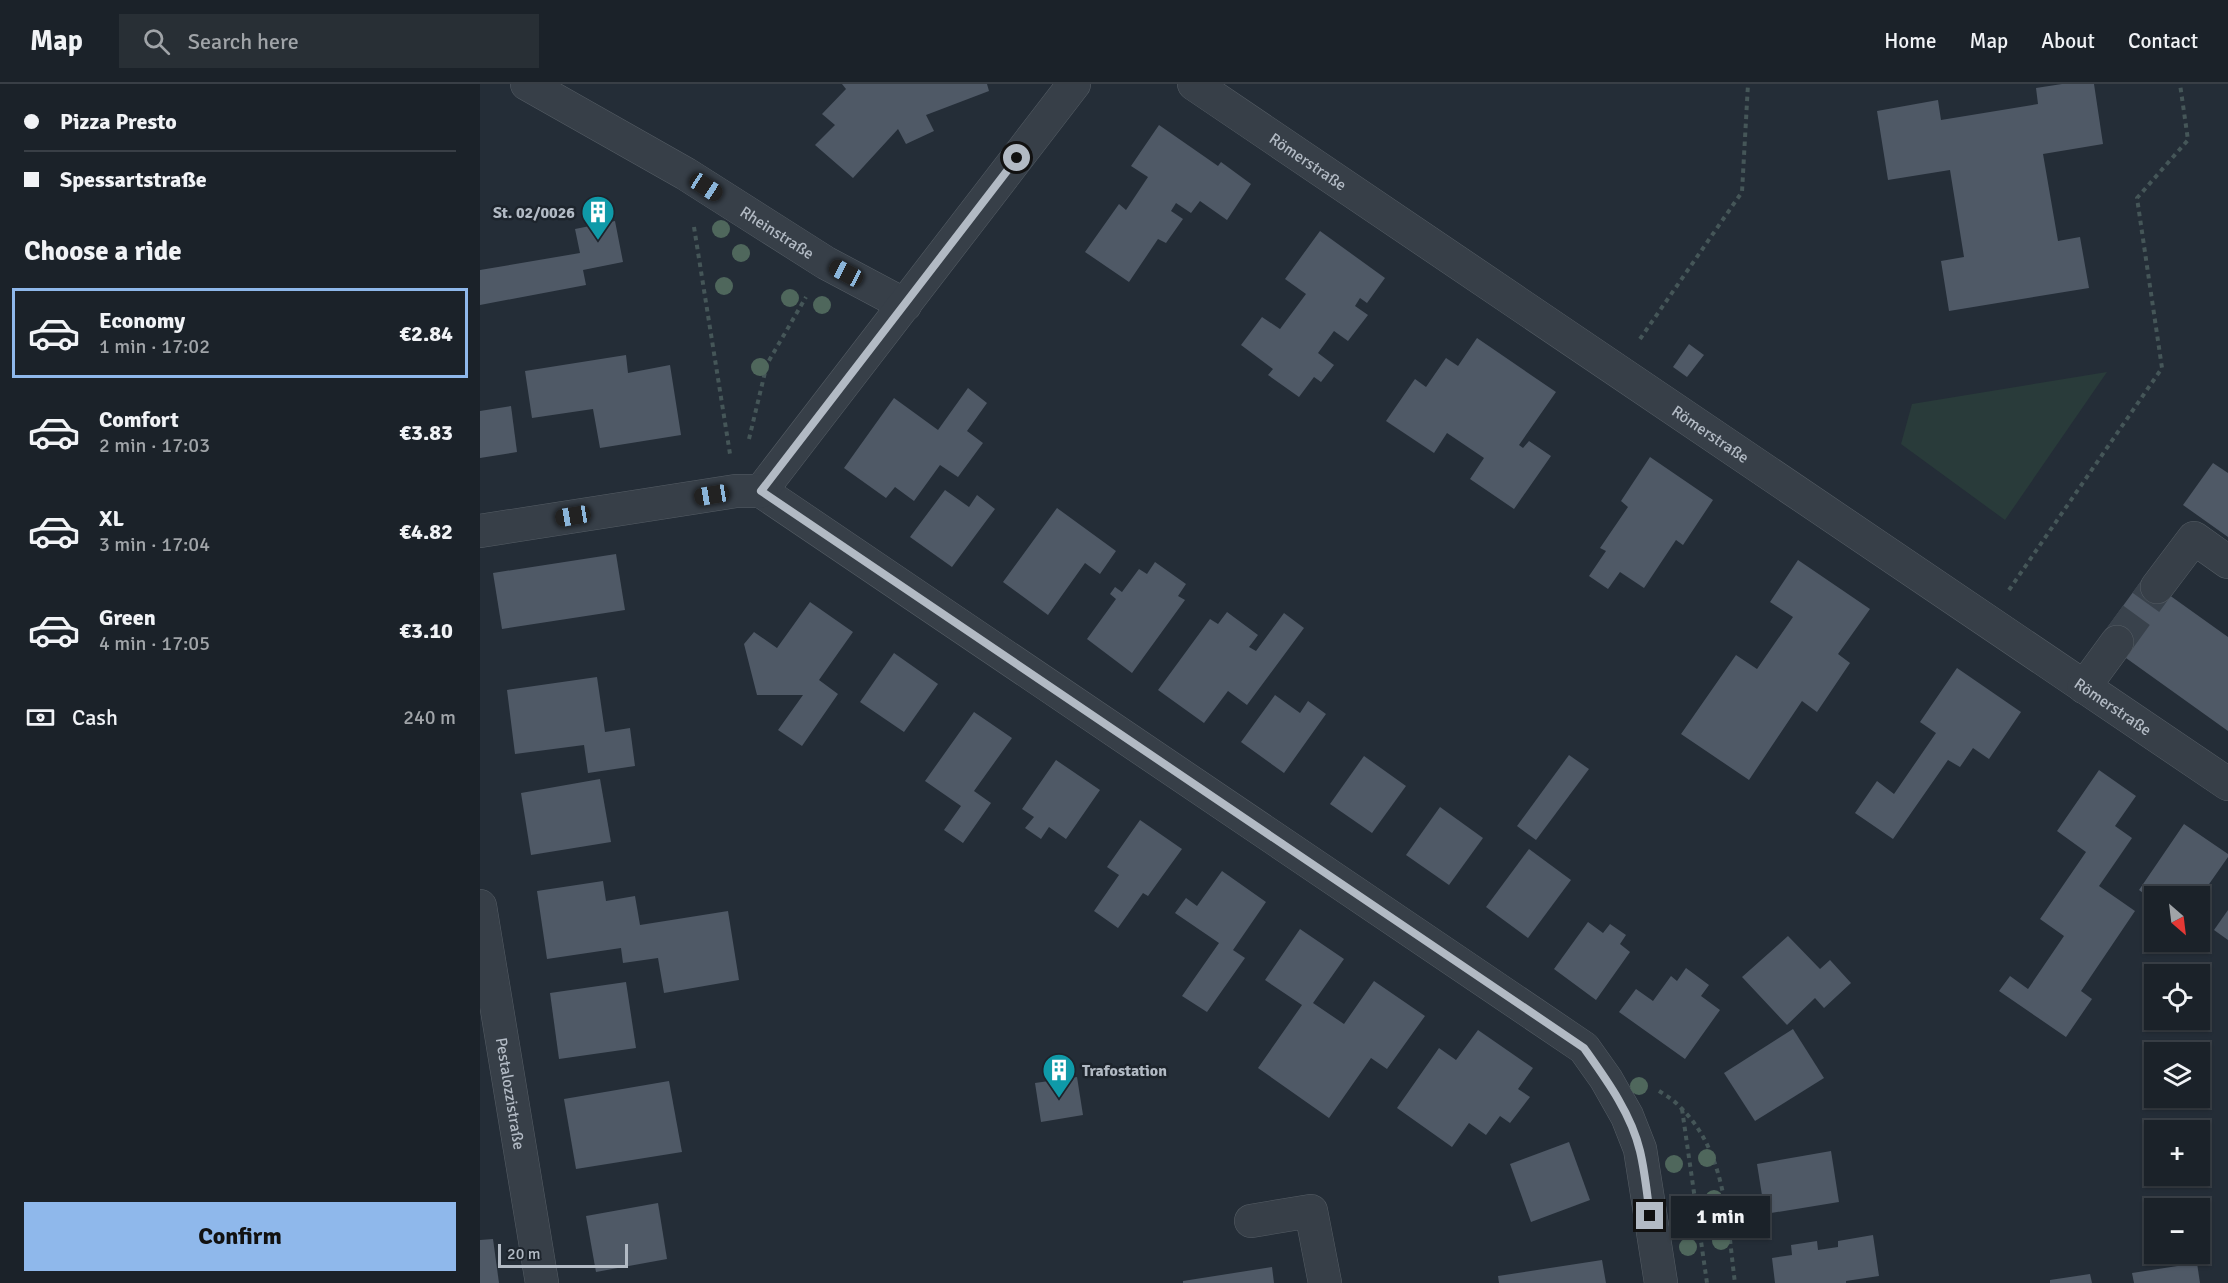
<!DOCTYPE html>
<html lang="en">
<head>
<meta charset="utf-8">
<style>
  :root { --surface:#1b2229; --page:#282f35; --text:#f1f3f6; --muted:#a0a4a8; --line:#393f46; --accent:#8fb8eb }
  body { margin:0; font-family:Signika,sans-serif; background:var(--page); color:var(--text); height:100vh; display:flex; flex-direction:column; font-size:22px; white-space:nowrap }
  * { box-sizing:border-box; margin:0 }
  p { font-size:20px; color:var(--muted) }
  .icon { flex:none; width:33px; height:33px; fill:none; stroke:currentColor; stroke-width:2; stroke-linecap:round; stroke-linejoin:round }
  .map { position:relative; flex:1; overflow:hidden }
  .details { display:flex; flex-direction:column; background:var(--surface); width:480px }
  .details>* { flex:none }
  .banner { display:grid; align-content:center; height:132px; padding:0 24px; background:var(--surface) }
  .needle { width:39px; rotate:152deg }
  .tools { position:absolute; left:1664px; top:802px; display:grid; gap:12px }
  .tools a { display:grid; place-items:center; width:66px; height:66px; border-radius:0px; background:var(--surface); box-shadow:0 2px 4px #0004,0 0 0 2px var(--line); font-size:30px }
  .scale { position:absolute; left:18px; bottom:15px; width:130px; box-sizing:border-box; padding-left:6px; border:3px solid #b2bac4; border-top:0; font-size:16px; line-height:21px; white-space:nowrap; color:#b2bac4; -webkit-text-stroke:4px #1d242c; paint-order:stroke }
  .end { position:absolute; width:27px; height:27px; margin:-14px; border:8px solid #b2bac4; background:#111; box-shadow:0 0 0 3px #111 }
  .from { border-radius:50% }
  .bubble { position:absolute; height:42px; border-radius:0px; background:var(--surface); box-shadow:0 2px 4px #0004,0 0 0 2px var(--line); font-size:20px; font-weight:800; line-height:42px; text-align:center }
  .car { position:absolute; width:18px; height:36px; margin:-18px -9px; border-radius:8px; box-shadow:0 0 4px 2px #0007; background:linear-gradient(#222 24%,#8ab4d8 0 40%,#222 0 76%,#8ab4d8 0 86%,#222 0) }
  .banner b { display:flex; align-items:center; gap:21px; height:57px; font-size:22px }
  .banner b+b { border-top:2px solid var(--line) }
  .banner i { width:15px; height:15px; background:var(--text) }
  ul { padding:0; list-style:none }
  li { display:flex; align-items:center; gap:18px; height:90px; margin:0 12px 9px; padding:0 12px; border:3px solid transparent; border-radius:0px }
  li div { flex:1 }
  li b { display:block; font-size:22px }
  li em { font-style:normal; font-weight:800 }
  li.selected { border-color:var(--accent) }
  li>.icon { width:54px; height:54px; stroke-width:1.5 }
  h2 { padding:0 24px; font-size:27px; line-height:72px }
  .pay { display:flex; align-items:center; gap:15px; height:66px; padding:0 24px; font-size:22px }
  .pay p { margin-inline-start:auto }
  .primary-button { display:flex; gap:12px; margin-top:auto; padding:12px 24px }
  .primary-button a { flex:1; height:69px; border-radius:0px; background:var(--accent); color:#111; font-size:24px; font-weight:800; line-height:69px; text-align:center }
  header { display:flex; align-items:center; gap:36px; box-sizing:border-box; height:84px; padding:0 30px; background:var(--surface); border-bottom:2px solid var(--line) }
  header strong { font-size:28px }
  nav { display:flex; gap:33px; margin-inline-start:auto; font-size:21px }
  .search { width:420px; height:54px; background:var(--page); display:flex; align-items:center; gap:15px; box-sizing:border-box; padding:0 21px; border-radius:0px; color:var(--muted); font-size:22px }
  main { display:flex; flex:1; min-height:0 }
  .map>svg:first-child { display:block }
  .green { fill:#293b3a }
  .building { fill:#4f5966 }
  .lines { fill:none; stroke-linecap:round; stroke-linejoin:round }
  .minor-tunnel { stroke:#39424c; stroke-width:33; stroke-dasharray:33 16; stroke-linecap:butt }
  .minor-casing { stroke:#555d65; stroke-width:34 }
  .path { stroke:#455658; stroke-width:4; stroke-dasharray:4.5 4.5; stroke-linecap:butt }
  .minor { stroke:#373f48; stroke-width:33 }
  .tree { fill:#4f675c }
  .route { stroke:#b2bac4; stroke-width:8 }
  .labels { text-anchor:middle; stroke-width:5; stroke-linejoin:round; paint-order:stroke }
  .street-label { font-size:16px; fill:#b2bac4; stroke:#1d242c }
  .poi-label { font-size:16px; font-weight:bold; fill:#b2bac4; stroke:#1d242c; text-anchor:end }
</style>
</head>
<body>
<header>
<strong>Map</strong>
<div class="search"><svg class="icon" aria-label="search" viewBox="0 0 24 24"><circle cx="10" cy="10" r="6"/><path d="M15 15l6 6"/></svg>Search here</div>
<nav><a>Home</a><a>Map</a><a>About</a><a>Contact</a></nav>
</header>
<main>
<section class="details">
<div class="banner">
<b><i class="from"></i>Pizza Presto</b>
<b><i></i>Spessartstraße</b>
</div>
<h2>Choose a ride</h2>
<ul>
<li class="selected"><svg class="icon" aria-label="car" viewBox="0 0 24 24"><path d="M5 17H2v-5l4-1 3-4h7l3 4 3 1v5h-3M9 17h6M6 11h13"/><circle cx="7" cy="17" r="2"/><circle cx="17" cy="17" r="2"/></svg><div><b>Economy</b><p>1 min · 17:02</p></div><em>€2.84</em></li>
<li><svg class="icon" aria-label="car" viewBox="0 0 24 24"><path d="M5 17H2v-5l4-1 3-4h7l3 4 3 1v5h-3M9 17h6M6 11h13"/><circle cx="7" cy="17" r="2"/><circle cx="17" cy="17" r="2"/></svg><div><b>Comfort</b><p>2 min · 17:03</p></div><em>€3.83</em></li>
<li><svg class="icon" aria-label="car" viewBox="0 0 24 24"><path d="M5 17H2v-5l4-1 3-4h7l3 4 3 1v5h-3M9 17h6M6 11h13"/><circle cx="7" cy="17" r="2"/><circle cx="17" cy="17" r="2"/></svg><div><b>XL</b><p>3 min · 17:04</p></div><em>€4.82</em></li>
<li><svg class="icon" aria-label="car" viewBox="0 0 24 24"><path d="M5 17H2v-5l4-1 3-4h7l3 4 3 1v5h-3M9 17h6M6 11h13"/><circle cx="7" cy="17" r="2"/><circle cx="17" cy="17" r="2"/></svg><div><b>Green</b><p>4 min · 17:05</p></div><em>€3.10</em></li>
</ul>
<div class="pay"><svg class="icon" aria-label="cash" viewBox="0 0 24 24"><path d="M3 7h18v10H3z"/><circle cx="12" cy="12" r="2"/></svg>Cash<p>240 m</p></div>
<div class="primary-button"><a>Confirm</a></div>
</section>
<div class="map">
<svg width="1748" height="1199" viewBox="0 0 1748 1199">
  <rect width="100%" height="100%" fill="#242d37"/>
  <polygon class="green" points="1627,288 1525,436 1421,360 1432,320"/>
  <g class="building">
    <polygon points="362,0 507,0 509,7 446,31 454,47 426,60 418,45 373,94 335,61 355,41 342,30 366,5"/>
    <polygon points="1582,0 1614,0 1623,60 1563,70 1578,157 1600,153 1609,204 1469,227 1461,177 1484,173 1470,86 1408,96 1397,27 1458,16 1461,36 1558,20 1556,4"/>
    <polygon points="679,41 738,82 741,78 771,100 747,136 720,117 711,129 696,119 691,127 703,135 686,159 678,155 649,198 605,168 639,120 646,126 668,93 651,82"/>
    <polygon points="135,137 143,178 103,186 106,201 0,221 0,186 100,169 95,145"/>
    <polygon points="840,147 905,194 887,219 880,214 875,222 888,231 868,257 854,247 838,269 854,281 841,298 834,293 819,313 788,291 793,285 761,261 782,233 800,245 826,210 805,195"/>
    <polygon points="997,254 1076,308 1039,361 1043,364 1049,357 1071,372 1034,425 990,395 1004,374 967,349 954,369 906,337 935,295 946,303 966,274 978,282"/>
    <polygon points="1209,260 1224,271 1207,293 1193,283"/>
    <polygon points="146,271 148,289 190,281 201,351 120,364 113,325 52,334 45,287"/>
    <polygon points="488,304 507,319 487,347 503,359 478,393 460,381 434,417 415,403 406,414 364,384 414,314 458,346"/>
    <polygon points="31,322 37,368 0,374 0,327"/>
    <polygon points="1170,373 1233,416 1203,461 1196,456 1164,504 1140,488 1128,505 1109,492 1126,467 1120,464 1148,423 1141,417"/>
    <polygon points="1733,379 1748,389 1748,453 1703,421"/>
    <polygon points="465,406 489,423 497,411 515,425 472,483 430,453"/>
    <polygon points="577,424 636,467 620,490 605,479 568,531 523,498"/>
    <polygon points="136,470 145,526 22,545 13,489"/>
    <polygon points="1318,476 1390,525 1358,570 1370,579 1337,628 1322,617 1269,696 1201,650 1256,571 1277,585 1313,533 1290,518"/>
    <polygon points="675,478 706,500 698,512 705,516 652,589 607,555 636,515 630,510 635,503 642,508 659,485 667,490"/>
    <polygon points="1664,493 1748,553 1748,647 1646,574 1651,567 1624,548"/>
    <polygon points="330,518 373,548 339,596 358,610 322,662 298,646 323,611 277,611 264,560 274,548 297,564"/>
    <polygon points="747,528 778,551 769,563 776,567 804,529 824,544 767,621 748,607 724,639 678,606 730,535 738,540"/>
    <polygon points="414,569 458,600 424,648 380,618"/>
    <polygon points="1477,584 1541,628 1509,675 1493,664 1480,683 1468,676 1413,755 1375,729 1397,697 1414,710 1456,649 1440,638"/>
    <polygon points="117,593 125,648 150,644 155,682 108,689 104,661 35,670 27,606"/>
    <polygon points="795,611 820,629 828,617 846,630 804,689 761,658"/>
    <polygon points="494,628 532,654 494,707 511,719 483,759 464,746 481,722 445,697"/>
    <polygon points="1089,671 1109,685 1056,756 1037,742"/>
    <polygon points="884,672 926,702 892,749 850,720"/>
    <polygon points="576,676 620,706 586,755 569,743 561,755 545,744 554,733 542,725"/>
    <polygon points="1619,686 1656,712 1635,742 1652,754 1619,802 1655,827 1601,907 1612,915 1586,953 1519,907 1530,892 1548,905 1584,852 1560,835 1606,768 1577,747"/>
    <polygon points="120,695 131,758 51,771 41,709"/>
    <polygon points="960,723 1003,754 969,801 926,771"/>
    <polygon points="660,736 702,765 668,812 663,809 638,844 614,827 639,791 627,783"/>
    <polygon points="1704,740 1748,770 1748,773 1720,813 1674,813 1674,817 1659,806"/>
    <polygon points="1049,765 1091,796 1048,854 1006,823"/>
    <polygon points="742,787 786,818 753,866 765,874 727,928 702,912 739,859 695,829 706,814 717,822"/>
    <polygon points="123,797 126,817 155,812 160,841 248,827 259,896 184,909 178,874 143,879 141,864 67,875 57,807"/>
    <polygon points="1748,826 1748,856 1734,846"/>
    <polygon points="1108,838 1123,849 1130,840 1146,851 1140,860 1150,868 1116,916 1074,885"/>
    <polygon points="820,845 864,875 833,919 864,940 894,897 945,932 907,985 891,974 849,1034 778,984 822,921 785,896"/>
    <polygon points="1308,852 1340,885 1350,876 1371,899 1344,924 1335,914 1307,941 1262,893"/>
    <polygon points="1206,884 1229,901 1221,912 1240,926 1205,975 1139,928 1156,905 1173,917 1191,892 1197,897"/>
    <polygon points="146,898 156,964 79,975 70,909"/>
    <polygon points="1313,945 1344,994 1275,1037 1244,989"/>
    <polygon points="998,946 1053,984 1038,1005 1050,1013 1030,1039 1020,1032 1006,1051 989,1039 972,1063 917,1024 959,964 976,976"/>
    <polygon points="597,993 603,1031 561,1038 555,999"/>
    <polygon points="189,997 202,1068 96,1085 84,1015"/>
    <polygon points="1089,1058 1110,1116 1051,1138 1030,1080"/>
    <polygon points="1351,1067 1359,1118 1285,1130 1277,1080"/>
    <polygon points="178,1119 187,1175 116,1188 106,1132"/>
    <polygon points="1393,1151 1399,1192 1366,1197 1366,1199 1295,1199 1292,1174 1312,1171 1311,1161 1337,1157 1338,1166 1358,1163 1358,1157"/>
    <polygon points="13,1155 19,1199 0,1199 0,1156"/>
    <polygon points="1122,1176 1126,1199 1019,1199 1018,1192"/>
    <polygon points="1717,1179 1720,1199 1654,1199 1652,1189"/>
    <polygon points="792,1183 794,1199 703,1199 703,1197"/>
    <polygon points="1610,1190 1612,1199 1570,1199 1570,1196"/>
  </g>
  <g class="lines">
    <polyline class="minor-tunnel" points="1637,558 1677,503"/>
    <g class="minor-casing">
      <g id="minor">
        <path id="s1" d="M 47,0 L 206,90 L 346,179 L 425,221"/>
        <path id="s2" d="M 714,0 L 1748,700"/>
        <polyline points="281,407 1104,964 1126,995 1147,1032 1160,1065 1181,1199"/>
        <polyline points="281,407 594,0"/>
        <polyline points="0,447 256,407 281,407"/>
        <polyline points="1677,503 1714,454 1748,478"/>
        <polyline points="1604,603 1637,558"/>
        <path id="s3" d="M 0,822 L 62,1199"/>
        <polyline points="771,1137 831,1127 845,1199"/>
      </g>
    </g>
    <g class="path">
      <polyline points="214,143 250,370"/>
      <polyline points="1160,255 1262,108 1268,0"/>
      <polyline points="269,355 287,280 326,213"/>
      <polyline points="1529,506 1682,284 1657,114 1708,56 1700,0"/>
      <path d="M 1179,1007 C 1187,1012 1195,1017 1201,1024 C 1247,1069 1247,1139 1255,1199"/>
      <polyline points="1202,1025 1227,1199"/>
    </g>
    <use href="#minor" class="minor"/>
  </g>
  <g class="tree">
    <circle cx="241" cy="145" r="9"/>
    <circle cx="261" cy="169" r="9"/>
    <circle cx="244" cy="202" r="9"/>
    <circle cx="310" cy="214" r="9"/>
    <circle cx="342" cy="221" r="9"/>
    <circle cx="280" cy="283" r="9"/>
    <circle cx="1159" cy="1002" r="9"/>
    <circle cx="1227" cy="1074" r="9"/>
    <circle cx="1194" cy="1080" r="9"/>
    <circle cx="1234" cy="1115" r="9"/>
    <circle cx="1201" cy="1121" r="9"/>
    <circle cx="1241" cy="1157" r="9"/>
    <circle cx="1208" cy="1163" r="9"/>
  </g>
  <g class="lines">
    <path class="route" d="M 537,74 L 281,407 L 1104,964 C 1126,995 1151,1029 1160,1067 C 1165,1088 1167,1110 1170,1132"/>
  </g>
  <defs>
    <g id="building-pin" transform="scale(1.725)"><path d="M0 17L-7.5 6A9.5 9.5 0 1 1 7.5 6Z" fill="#0f9aa8" stroke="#1d242c"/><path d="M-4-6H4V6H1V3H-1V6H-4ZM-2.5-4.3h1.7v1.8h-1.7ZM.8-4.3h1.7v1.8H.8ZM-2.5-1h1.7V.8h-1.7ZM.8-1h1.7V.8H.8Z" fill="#fff"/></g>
  </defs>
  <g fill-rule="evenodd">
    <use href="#building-pin" x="118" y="128"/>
    <use href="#building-pin" x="579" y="986"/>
  </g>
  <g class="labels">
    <g class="street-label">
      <text dy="6" stroke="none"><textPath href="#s2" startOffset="138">Römerstraße</textPath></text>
      <text dy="6" stroke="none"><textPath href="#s1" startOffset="291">Rheinstraße</textPath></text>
      <text dy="6" stroke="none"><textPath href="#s2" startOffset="624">Römerstraße</textPath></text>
      <text dy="6" stroke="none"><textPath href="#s2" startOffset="1110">Römerstraße</textPath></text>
      <text dy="6" stroke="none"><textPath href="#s3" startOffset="190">Pestalozzistraße</textPath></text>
    </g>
    <g class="poi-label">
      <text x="95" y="134">St. 02/0026</text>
      <text x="602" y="992" text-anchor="start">Trafostation</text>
    </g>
  </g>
</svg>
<div class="tools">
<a><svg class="needle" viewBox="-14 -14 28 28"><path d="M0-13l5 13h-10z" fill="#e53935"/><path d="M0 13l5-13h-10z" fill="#a0a4a8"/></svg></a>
<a><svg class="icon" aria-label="locate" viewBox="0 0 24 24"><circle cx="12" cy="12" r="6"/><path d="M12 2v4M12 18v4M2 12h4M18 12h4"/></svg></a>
<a><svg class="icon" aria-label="layers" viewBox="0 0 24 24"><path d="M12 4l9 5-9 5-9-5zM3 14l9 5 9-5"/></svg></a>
<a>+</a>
<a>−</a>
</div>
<div class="scale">20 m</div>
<i class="end from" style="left:537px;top:74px"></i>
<i class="end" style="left:1170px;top:1132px"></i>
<div class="bubble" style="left:1191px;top:1112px;width:99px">1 min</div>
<i class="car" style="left:226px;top:103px;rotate:123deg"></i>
<i class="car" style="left:366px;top:189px;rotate:298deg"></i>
<i class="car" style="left:232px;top:411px;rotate:261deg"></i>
<i class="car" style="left:93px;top:432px;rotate:261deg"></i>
</div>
</main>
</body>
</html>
